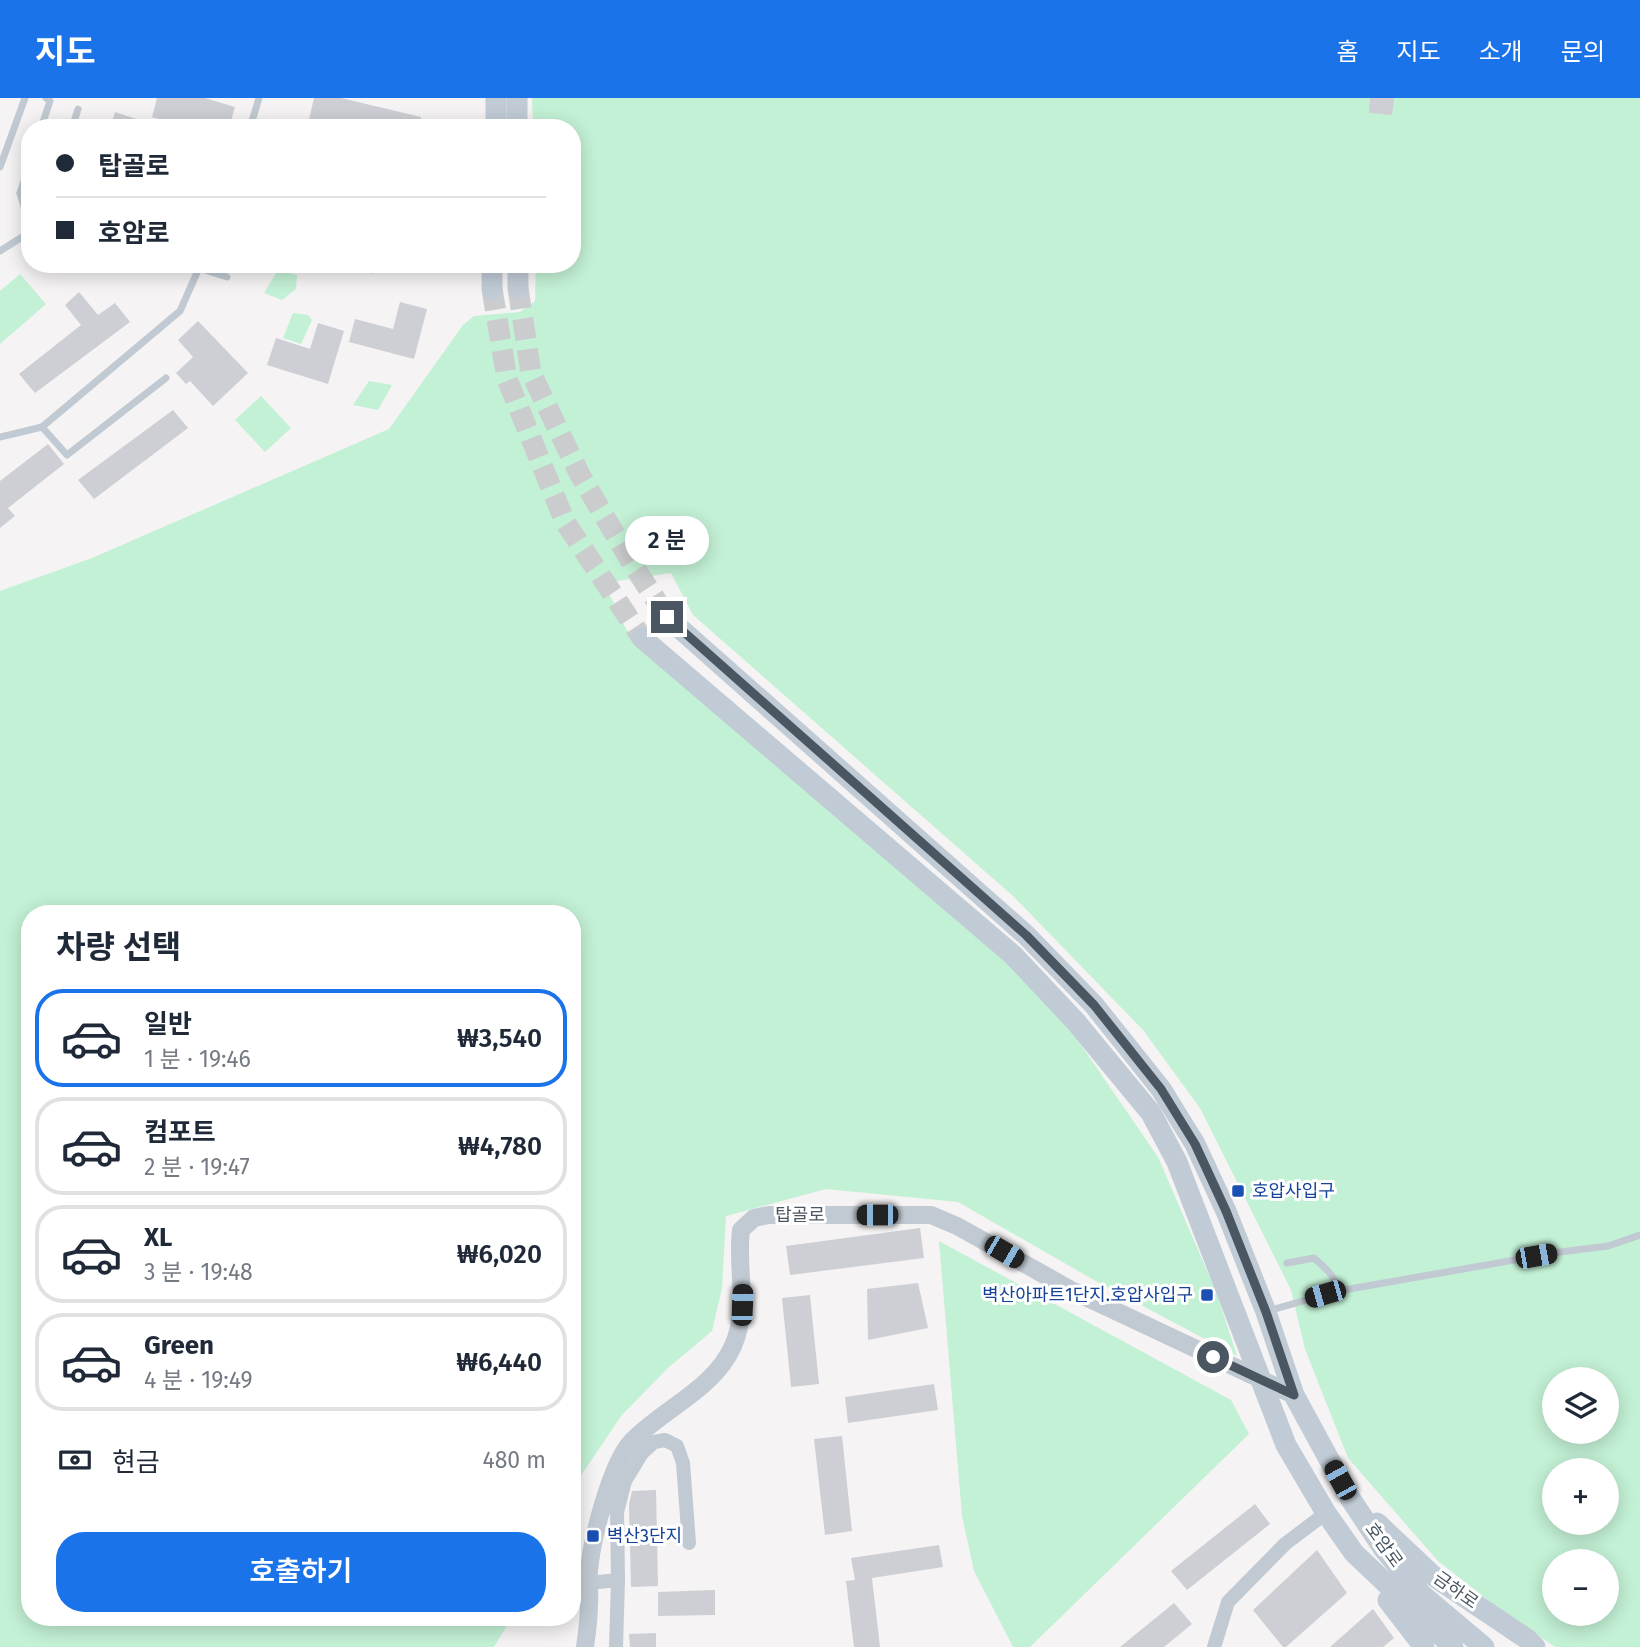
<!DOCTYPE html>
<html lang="ko">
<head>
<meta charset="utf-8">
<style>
  :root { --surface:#fff; --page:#f2f2f3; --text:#1f2937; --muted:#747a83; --line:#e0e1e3; --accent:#1a73e8 }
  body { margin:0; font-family:"Fira Sans","Noto Sans KR",sans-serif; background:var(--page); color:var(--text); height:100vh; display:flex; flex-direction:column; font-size:26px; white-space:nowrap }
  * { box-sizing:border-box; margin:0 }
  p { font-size:23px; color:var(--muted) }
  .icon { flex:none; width:38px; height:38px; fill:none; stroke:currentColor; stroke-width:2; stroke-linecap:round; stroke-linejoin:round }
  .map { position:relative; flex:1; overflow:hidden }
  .sheet { position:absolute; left:21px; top:807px; width:560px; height:721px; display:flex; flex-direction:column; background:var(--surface); border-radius:28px; box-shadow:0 4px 18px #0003 }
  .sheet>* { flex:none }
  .top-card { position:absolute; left:21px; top:21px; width:560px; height:154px; border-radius:28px; box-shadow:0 4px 18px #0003; display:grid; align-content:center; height:154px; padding:0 35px; background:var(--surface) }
  .fabs { position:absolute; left:1542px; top:1269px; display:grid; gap:14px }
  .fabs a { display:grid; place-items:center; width:77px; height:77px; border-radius:50%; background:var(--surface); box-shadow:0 4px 18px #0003; font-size:35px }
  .end { position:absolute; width:32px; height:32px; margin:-16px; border:9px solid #4a5661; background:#fff; box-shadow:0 0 0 4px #fff }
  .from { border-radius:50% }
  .bubble { position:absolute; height:49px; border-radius:24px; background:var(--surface); box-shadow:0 4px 18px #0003; font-size:23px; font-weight:600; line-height:49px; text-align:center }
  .car { position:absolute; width:21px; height:42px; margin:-21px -10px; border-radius:9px; box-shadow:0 0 5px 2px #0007; background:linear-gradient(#222 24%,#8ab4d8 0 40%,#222 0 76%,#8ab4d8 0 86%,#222 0) }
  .top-card b { display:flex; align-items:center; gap:24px; height:66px; font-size:26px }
  .top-card b+b { border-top:2px solid var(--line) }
  .top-card i { width:18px; height:18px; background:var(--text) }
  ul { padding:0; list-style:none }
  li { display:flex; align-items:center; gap:21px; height:98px; margin:0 14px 10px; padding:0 21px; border:4px solid var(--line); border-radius:28px }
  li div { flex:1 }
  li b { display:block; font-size:26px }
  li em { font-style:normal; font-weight:600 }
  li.selected { border-color:var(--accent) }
  li>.icon { width:63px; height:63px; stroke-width:1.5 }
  h2 { padding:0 35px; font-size:32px; line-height:84px }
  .pay { display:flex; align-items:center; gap:18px; height:77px; padding:0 35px; font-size:26px }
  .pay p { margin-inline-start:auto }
  .action { display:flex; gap:14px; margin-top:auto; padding:14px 35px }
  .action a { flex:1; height:80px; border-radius:28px; background:var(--accent); color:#fff; font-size:28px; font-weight:600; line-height:80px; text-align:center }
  header { display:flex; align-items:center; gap:42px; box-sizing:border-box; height:98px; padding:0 35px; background:var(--accent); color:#fff }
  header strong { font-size:33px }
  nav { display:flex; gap:38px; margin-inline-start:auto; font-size:24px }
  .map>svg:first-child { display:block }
  .green { fill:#c3f1d5; fill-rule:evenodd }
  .building { fill:#cdcfd5 }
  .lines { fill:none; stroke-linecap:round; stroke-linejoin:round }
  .secondary-tunnel { stroke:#caccce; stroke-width:21; stroke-dasharray:21 10; stroke-linecap:butt }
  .service { stroke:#c1cad2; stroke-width:7 }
  .minor { stroke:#c1cad2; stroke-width:14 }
  .tertiary { stroke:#c1cad2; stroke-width:18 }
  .secondary { stroke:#c1cbd6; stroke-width:21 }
  .route { stroke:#4a5661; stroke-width:9 }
  .transit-dot { fill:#1a4fb4; stroke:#fff; stroke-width:2.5 }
  .labels { text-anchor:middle; stroke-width:6; stroke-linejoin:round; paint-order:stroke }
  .transit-label { font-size:18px; fill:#164399; stroke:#fff; text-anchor:start }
  .street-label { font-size:18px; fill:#4a5661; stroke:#fff }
</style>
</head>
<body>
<header>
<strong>지도</strong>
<nav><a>홈</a><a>지도</a><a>소개</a><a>문의</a></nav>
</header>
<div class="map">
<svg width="1640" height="1549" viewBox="0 0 1640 1549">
  <rect width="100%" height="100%" fill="#f5f3f3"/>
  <g class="green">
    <path d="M 532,0 L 1640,0 L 1640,1549 L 1555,1549 L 1497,1509 L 1438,1463 L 1348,1360 L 1305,1251 L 1291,1192 L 1200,1010 L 1143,932 L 1013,798 L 693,517 L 671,475 L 604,485 L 626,531 L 690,594 L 913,774 L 1061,918 L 1158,1059 L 1217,1196 L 1237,1258 L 1094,1182 L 958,1104 L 826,1091 L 726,1118 L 722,1190 L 712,1233 L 668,1270 L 621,1318 L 572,1391 L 572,816 L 30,816 L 30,1519 L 512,1519 L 494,1549 L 0,1549 L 0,493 L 92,460 L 389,331 L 463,227 L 474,218 L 520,214 L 535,203 L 536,166 L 572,166 L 572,30 L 533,30 ZM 1554,1281 L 1606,1281 L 1606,1334 L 1554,1334 ZM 1554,1372 L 1606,1372 L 1606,1424 L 1554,1424 ZM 1554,1463 L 1606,1463 L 1606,1516 L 1554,1516 Z"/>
    <polygon points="278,172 297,177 296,191 282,202 264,195"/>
    <polygon points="20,176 46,206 0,246 0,193"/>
    <polygon points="293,215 308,217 312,222 301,246 283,240"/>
    <polygon points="369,283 392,287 378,312 353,307"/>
    <polygon points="261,298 291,330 265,354 235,322"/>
    <polygon points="939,1143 1231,1302 1249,1336 1030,1549 1013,1549 974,1473 962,1418"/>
  </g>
  <g class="building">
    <polygon points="157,0 205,0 235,9 229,30 192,30 152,19"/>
    <polygon points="314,0 341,0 421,19 419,30 307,30"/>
    <polygon points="1370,0 1394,0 1392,17 1369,15"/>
    <polygon points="115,14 155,27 155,30 110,30"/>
    <polygon points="79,194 98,217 115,205 130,224 35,295 19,276 81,227 65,207"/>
    <polygon points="400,204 427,211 414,261 349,244 355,221 393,231"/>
    <polygon points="198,223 248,275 213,308 190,283 186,286 176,275 193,259 178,242"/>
    <polygon points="318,225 344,233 328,286 267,267 276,240 310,251"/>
    <polygon points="173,312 188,330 94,401 78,382"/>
    <polygon points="48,346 64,366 8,410 15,418 0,430 0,383"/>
    <polygon points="920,1130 924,1160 790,1177 786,1148"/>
    <polygon points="918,1185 928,1230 868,1242 867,1191"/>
    <polygon points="810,1197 819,1286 791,1289 782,1200"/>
    <polygon points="934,1286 938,1312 848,1325 845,1299"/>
    <polygon points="842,1338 852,1433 825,1437 814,1341"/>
    <polygon points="656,1392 658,1488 631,1489 629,1406 632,1393"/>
    <polygon points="1255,1406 1270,1426 1187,1492 1171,1473"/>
    <polygon points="939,1447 943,1469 872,1480 880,1549 854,1549 846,1483 855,1482 851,1460"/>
    <polygon points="1317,1452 1347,1495 1286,1549 1283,1549 1253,1512"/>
    <polygon points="715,1492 715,1517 658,1518 658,1494"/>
    <polygon points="1174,1505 1192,1526 1164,1549 1120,1549"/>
    <polygon points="1373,1511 1394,1540 1383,1549 1330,1549"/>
    <polygon points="656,1535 656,1549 630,1549 629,1536"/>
  </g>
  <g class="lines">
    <g class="secondary-tunnel">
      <polyline points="518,190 531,275 580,377 635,470 667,519"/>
      <polyline points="492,191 507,281 565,424 642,540"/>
    </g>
    <g class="service">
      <polyline points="41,30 50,3 46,0"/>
      <polyline points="72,30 78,11"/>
      <polyline points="250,30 259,0"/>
      <polyline points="30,64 20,95 30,129"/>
      <polyline points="0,69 25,0"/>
      <polyline points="20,95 30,98"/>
      <polyline points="0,153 30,134"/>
      <polyline points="372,172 374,166"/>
      <polyline points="42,329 67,357 166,280"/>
      <polyline points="0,339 42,329 180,213 199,170 227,179"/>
      <polyline points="1338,1193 1560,1154 1608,1148 1640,1137"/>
      <path d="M 1268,1213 L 1338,1193 C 1336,1178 1324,1169 1314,1160 L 1287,1165"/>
    </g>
    <g class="minor">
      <polyline points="618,1482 617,1414 625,1383 642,1355 654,1344 665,1342 677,1348 683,1365 689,1445"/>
      <polyline points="589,1485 618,1482 616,1549"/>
      <polyline points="1214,1549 1228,1504 1285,1446 1326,1415"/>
    </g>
    <path class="tertiary" d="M 585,1549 C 587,1535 589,1520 589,1506 C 590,1496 588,1485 589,1474 C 591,1443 611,1365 632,1343 C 663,1311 714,1291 733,1248 C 750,1208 736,1173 741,1132 L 754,1120 L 769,1117 L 931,1117 L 957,1128 L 1073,1193 L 1294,1297"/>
    <g class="secondary">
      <polyline points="517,0 517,30"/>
      <polyline points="496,30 496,0"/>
      <polyline points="518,166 518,190"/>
      <polyline points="492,191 492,166"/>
      <polyline points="667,519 1026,837 1094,907 1161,991 1195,1046 1226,1113 1266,1214 1294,1297 1350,1400 1383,1450 1421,1496 1484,1549"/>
      <polyline points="642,540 1013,857 1076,924 1151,1015 1177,1064 1286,1347 1326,1415 1354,1455 1453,1549"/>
      <polyline points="1377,1425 1432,1477 1527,1541 1535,1549"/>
      <polyline points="1388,1502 1424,1549"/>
    </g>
  </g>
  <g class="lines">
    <polyline class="route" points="667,519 1026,837 1094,907 1161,991 1195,1046 1226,1113 1266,1214 1294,1297 1213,1259"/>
  </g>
  <g class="transit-dot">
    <rect x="1231" y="1086" width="14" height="14" rx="3.5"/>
    <rect x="1200" y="1190" width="14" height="14" rx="3.5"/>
    <rect x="586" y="1431" width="14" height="14" rx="3.5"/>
  </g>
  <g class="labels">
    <g class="transit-label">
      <text x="1252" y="1099">호압사입구</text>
      <text x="1193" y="1203" text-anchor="end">벽산아파트1단지.호압사입구</text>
      <text x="607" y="1444">벽산3단지</text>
    </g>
    <g class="street-label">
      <text x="800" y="1123">탑골로</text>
      <text transform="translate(1384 1447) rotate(54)" y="6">호암로</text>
      <text transform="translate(1456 1492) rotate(35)" y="6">금하로</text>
    </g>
  </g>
</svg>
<div class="fabs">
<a><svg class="icon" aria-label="layers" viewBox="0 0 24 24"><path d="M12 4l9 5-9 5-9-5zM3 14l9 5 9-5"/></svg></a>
<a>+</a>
<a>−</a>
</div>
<i class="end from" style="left:1213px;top:1259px"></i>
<i class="end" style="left:667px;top:519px"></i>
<div class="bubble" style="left:625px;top:418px;width:84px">2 분</div>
<i class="car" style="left:877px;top:1117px;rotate:270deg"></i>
<i class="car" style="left:1004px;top:1154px;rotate:120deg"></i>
<i class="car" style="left:1536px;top:1158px;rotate:80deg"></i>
<i class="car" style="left:1325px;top:1196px;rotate:254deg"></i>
<i class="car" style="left:742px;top:1207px;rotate:2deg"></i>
<i class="car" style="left:1340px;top:1382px;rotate:331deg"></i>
<div class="top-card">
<b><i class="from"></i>탑골로</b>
<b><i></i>호암로</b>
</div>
<section class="sheet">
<h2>차량 선택</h2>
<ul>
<li class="selected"><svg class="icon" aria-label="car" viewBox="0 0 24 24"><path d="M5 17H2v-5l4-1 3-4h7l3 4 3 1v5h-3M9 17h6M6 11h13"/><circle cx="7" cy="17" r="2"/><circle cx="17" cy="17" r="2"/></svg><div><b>일반</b><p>1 분 · 19:46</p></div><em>₩3,540</em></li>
<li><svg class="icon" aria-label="car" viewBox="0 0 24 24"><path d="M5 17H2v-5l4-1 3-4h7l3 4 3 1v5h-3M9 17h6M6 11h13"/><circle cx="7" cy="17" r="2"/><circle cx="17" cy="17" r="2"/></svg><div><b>컴포트</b><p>2 분 · 19:47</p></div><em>₩4,780</em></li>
<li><svg class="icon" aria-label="car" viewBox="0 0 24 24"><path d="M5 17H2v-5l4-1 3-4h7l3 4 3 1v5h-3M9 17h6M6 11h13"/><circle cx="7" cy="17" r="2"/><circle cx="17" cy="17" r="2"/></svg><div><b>XL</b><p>3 분 · 19:48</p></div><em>₩6,020</em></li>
<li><svg class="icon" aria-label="car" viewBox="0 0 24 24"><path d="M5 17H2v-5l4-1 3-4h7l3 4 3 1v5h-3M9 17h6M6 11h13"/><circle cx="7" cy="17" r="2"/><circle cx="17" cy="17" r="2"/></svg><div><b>Green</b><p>4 분 · 19:49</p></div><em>₩6,440</em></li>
</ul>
<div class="pay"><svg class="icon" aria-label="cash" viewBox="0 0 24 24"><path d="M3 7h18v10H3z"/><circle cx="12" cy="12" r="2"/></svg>현금<p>480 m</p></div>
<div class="action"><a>호출하기</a></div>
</section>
</div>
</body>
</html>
